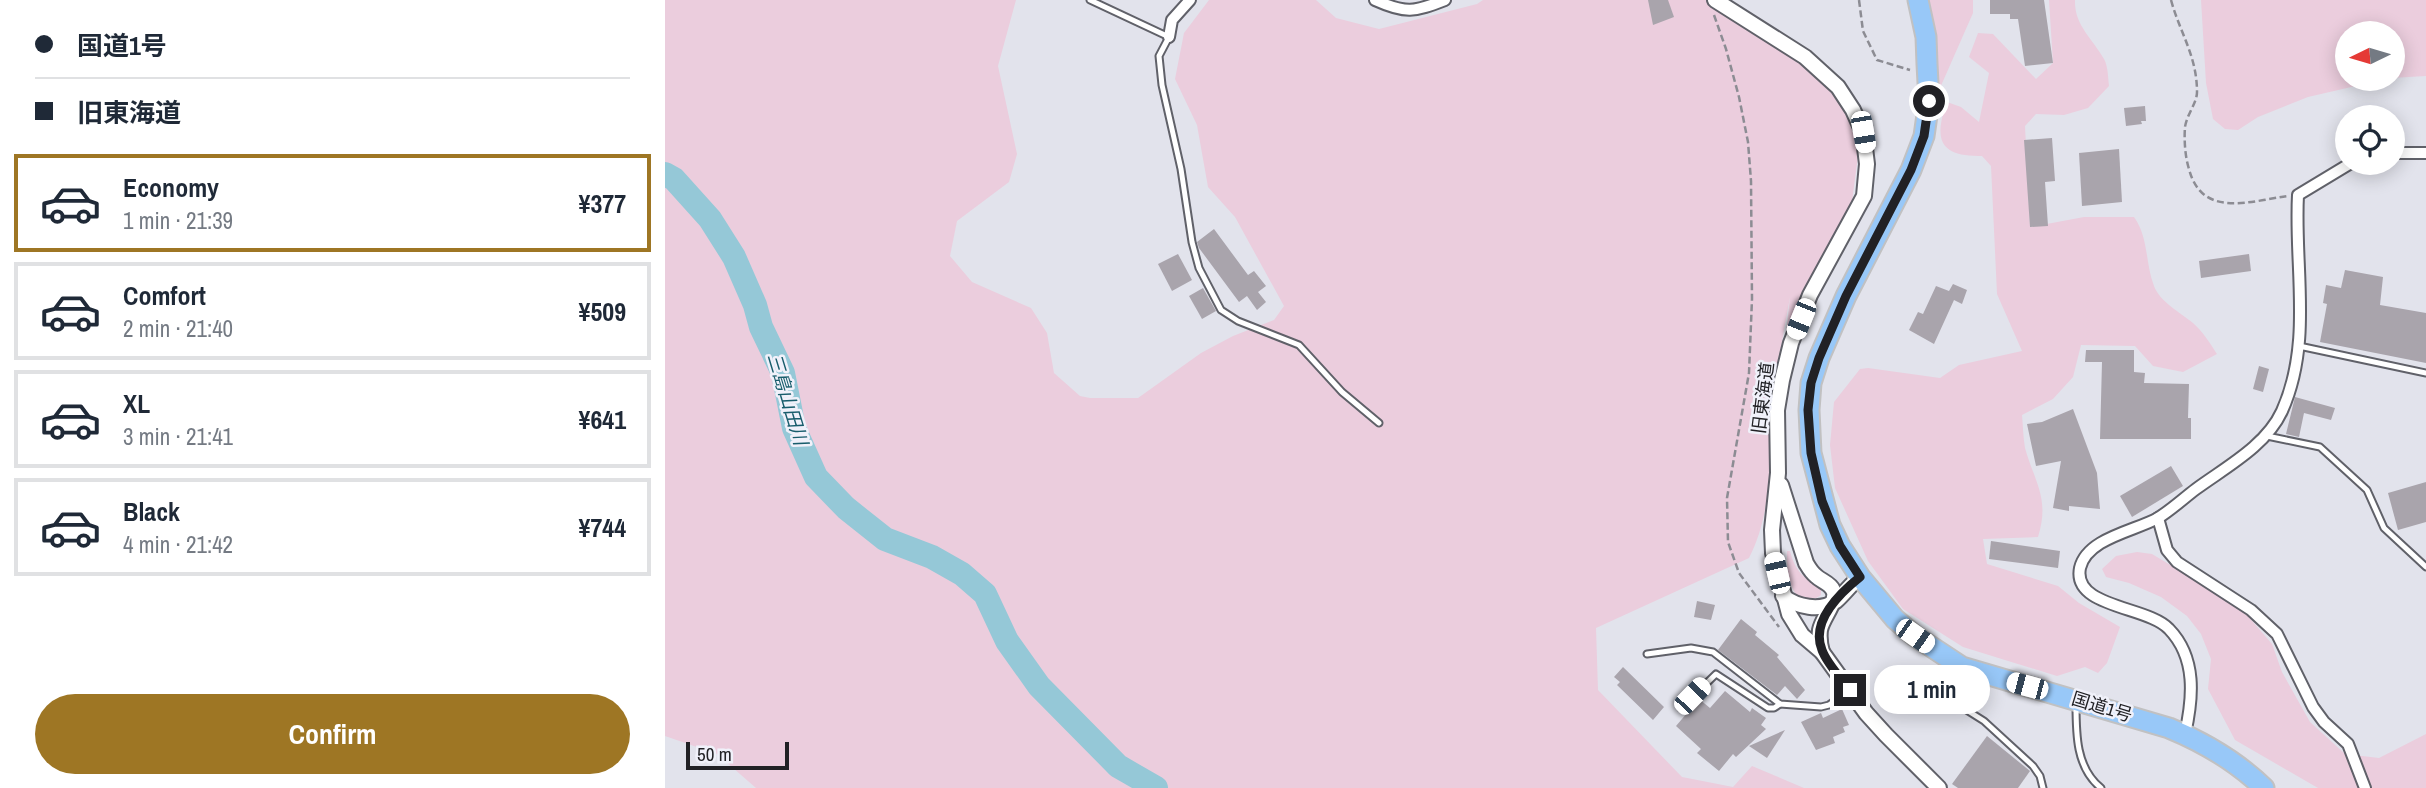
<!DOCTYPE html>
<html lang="en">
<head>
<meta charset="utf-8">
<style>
  :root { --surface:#fff; --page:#f6f6f7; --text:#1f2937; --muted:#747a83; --line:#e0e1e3; --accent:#9e7624 }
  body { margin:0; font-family:"Archivo Narrow","Noto Sans JP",sans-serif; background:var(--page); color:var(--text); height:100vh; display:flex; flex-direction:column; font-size:26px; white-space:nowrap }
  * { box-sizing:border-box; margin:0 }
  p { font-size:23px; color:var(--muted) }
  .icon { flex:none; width:38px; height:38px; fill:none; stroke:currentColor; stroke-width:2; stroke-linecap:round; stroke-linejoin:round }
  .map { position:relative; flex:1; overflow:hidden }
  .details { display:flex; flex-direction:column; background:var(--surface); width:665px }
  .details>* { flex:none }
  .banner { display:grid; align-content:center; height:154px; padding:0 35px; background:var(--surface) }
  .needle { width:46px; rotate:265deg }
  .tools { position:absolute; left:1670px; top:21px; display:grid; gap:14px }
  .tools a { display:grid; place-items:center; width:70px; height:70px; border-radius:50%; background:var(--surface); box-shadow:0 4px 18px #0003; font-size:35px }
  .scale { position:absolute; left:21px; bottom:18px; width:103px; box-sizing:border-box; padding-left:7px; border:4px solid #212125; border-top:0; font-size:19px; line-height:24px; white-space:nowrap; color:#212125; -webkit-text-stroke:5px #f0f1fa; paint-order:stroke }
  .end { position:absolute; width:32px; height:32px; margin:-16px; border:9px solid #212125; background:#fff; box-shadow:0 0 0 4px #fff }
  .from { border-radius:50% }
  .bubble { position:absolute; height:49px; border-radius:24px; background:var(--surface); box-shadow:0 4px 18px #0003; font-size:23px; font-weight:700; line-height:49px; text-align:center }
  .car { position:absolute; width:21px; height:42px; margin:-21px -10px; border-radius:9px; box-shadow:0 0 5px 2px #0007; background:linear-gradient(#fff 24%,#345 0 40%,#fff 0 76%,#345 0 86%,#fff 0) }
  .banner b { display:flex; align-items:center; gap:24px; height:66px; font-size:26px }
  .banner b+b { border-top:2px solid var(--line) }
  .banner i { width:18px; height:18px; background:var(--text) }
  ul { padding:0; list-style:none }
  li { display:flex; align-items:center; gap:21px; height:98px; margin:0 14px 10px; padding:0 21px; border:4px solid var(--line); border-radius:0px }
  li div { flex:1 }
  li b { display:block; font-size:26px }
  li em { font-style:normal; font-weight:700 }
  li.current { border-color:var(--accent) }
  li>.icon { width:63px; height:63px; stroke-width:1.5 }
  .cta { display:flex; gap:14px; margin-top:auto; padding:14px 35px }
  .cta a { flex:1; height:80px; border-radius:42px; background:var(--accent); color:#fff; font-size:28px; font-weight:700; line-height:80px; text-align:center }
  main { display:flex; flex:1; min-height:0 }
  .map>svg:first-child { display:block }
  .green { fill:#ebcddd }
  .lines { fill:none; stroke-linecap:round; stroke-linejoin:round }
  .river { stroke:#95c8d7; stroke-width:24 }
  .building { fill:#a9a4ac }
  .service-casing { stroke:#606169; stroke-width:9 }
  .minor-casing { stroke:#606169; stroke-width:14 }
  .tertiary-casing { stroke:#606169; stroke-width:18 }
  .trunk-casing { stroke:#c1c1c2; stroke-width:23 }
  .path { stroke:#8c8c93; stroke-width:2.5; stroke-dasharray:7 3.5; stroke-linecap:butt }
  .service { stroke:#fff; stroke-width:5 }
  .minor { stroke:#fff; stroke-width:10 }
  .tertiary { stroke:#fff; stroke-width:14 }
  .trunk { stroke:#98c8f8; stroke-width:19 }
  .path-bridge { stroke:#8c8c93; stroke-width:2.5; stroke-dasharray:7 3.5; stroke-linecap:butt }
  .route { stroke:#212125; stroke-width:9 }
  .labels { text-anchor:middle; stroke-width:5; stroke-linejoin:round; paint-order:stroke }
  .street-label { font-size:18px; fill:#212125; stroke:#f0f1fa }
  .water-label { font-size:19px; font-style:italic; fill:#185d6c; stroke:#f0f1fa }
</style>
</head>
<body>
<main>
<section class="details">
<div class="banner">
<b><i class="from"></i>国道1号</b>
<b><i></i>旧東海道</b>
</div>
<ul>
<li class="current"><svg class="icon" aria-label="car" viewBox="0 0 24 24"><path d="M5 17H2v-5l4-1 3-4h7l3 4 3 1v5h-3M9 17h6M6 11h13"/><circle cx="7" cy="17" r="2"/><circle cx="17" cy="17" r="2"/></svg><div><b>Economy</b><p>1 min · 21:39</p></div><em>¥377</em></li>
<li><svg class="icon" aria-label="car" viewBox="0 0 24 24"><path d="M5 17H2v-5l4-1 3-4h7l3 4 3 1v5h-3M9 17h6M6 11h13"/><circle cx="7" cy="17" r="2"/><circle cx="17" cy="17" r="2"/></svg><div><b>Comfort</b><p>2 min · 21:40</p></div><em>¥509</em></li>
<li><svg class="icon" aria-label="car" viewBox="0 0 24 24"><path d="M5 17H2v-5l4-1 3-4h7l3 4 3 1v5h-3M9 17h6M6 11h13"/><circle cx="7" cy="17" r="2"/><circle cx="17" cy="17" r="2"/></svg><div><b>XL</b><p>3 min · 21:41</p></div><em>¥641</em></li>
<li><svg class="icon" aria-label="car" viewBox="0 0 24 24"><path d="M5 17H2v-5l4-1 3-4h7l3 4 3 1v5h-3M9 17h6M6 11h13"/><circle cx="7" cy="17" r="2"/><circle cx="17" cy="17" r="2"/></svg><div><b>Black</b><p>4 min · 21:42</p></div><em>¥744</em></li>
</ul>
<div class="cta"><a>Confirm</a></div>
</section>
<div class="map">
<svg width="1761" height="788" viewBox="0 0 1761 788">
  <rect width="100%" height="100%" fill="#e2e3ec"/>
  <g class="green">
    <path d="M 0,0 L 351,0 L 333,66 L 352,154 L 344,182 L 292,221 L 285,256 L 307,282 L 366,308 L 382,333 L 389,373 L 415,396 L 425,398 L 473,398 L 536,353 L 568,336 L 609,320 L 619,306 L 570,217 L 543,187 L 532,125 L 510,79 L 519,33 L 544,0 L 651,0 L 671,18 L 714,29 L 812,4 L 818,0 L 1052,0 L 1101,33 L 1176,101 L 1194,148 L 1185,217 L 1119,352 L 1125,297 C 1119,331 1112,365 1109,399 C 1104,451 1109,510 1084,558 L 931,628 L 933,690 L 1017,777 L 1068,787 L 1087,766 L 1139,788 L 91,788 L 52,754 L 0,736 Z"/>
    <polygon points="1254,0 1308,0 1308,13 1275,88"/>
    <path d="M 1384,0 L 1410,0 C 1409,25 1428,39 1439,59 C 1443,66 1443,77 1444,86 L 1423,108 L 1399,115 L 1371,114 L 1360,126 L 1365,227 L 1419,217 L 1469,217 C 1484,238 1480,263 1489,286 C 1495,302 1516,313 1528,323 C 1538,332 1545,343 1552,354 L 1518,372 L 1488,366 L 1470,346 L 1416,345 L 1408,377 L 1388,399 L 1357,415 C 1358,425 1358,437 1360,448 C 1370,483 1385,499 1373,537 L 1318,539 L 1322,564 L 1393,586 L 1414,603 L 1455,627 L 1442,663 L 1433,673 L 1420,667 L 1392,676 L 1298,647 L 1238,609 L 1203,561 L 1170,488 L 1165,445 L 1169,402 L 1195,369 L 1203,368 L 1275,378 L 1294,365 L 1357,351 L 1332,294 L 1326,166 L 1317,156 C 1275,157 1268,140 1282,102 L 1296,107 L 1314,122 L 1324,73 L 1304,57 L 1313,33 L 1328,34 L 1371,79 L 1388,63 Z"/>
    <polygon points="1536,0 1761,0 1761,76 1727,78 1727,33 1682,33 1682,79 1721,79 1643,97 1593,117 1573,130 1560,129 1548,119 1541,83"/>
    <path d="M 1122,551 L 1125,551 C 1130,571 1139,579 1156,588 L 1156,595 C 1126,616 1121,570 1122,551 Z"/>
    <polygon points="1472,552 1487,554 1575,607 1607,644 1617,672 1645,722 1680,754 1714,758 1761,734 1761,788 1653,788 1570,740 1543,689 1546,659 1536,634 1522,616 1496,597 1464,583 1441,577 1437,569 1451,556"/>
  </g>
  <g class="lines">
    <polyline class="river" points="0,174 9,179 45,219 69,257 90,305 96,327 118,373 129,428 151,477 181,508 220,539 267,557 297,574 320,594 342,641 374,686 453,766 491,788"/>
  </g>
  <g class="building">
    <polygon points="983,0 1003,0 1009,17 988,25"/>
    <polygon points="1325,0 1379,0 1388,63 1360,66 1353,19 1345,19 1345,14 1325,14"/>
    <polygon points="1480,106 1481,121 1476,121 1477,124 1461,126 1459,108"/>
    <polygon points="1387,138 1390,181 1380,182 1383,226 1365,227 1359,140"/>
    <polygon points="1454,149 1457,202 1417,206 1414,153"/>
    <polygon points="549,229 583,275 589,271 601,286 593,292 601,302 592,310 582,296 574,302 534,248 532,242"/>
    <polygon points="513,254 527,280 507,291 493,264"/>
    <polygon points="1584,254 1586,271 1536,278 1534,261"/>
    <polygon points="1680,270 1718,277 1715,305 1761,313 1761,363 1655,342 1662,304 1658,303 1661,285 1676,288"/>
    <polygon points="1288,284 1302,290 1297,304 1289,300 1269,344 1244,330 1253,312 1258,314 1271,286 1284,291"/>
    <polygon points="538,288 551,311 537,319 524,296"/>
    <polygon points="1421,350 1469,350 1469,372 1480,373 1479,383 1524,384 1523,418 1526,418 1526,439 1435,439 1437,362 1420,362"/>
    <polygon points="1594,366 1604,369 1598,392 1588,389"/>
    <polygon points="1630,397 1670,408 1666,420 1639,413 1634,437 1621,434"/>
    <polygon points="1408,409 1432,473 1435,509 1404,506 1404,511 1388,508 1396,461 1371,466 1362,424 1377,422"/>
    <polygon points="1506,466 1518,486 1467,517 1455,496"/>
    <polygon points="1761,482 1761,522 1733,530 1723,493"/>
    <polygon points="1326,541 1395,551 1393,568 1324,559"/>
    <polygon points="1032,601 1050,605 1046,620 1029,617"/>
    <polygon points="1076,619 1092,632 1090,635 1114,655 1112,657 1140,690 1132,699 1120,686 1112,695 1053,650"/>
    <polygon points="958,667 999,707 988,720 952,685 955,682 949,677"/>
    <polygon points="1221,676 1231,688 1233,685 1241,694 1254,701 1249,711 1227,699 1224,701 1210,686"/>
    <polygon points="1060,691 1085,712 1087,708 1101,718 1096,725 1101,729 1071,757 1068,754 1054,771 1032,753 1036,749 1011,726 1034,699 1045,708"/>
    <polygon points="1177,709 1184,725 1178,727 1180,732 1168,737 1170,743 1151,750 1136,722 1156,713 1158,718"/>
    <polygon points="1120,730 1102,758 1084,746"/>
    <polygon points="1322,736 1365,771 1353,788 1293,788 1287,784"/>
  </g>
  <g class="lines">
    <g class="service-casing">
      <g id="service">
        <polyline points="425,0 504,37 494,56 497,85 516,169 527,242 534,268 556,310 573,321 634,345 677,392 714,423"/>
        <polyline points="1634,346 1761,373"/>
        <polyline points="1602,436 1655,447 1702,490 1719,528 1761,567"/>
        <polyline points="982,654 1026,648 1048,652 1115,704 1156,707 1164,705 1182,692"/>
        <polyline points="1297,671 1292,704 1319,721 1368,766 1375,776 1378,788"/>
        <path d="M 1411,704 C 1411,734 1411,768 1436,788"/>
        <polyline points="1016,708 1051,674 1103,708 1109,708 1115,704"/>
      </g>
    </g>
    <g class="minor-casing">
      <g id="minor">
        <path d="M 710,0 C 741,14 749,12 780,0"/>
        <polyline points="504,37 507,20 525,0"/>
        <polyline points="1727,153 1761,153"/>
        <polyline points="1493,518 1502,550 1512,562 1586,610 1612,634 1648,707 1659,722 1683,744 1700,788"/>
        <path d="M 1520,734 C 1528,698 1532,658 1504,629 C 1483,606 1407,608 1415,568 C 1422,538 1470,531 1493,518 C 1506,510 1519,498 1531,489 C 1561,467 1601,446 1617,411 C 1648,342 1629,267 1633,195 L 1686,163"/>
      </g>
    </g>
    <g class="tertiary-casing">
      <g id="tertiary">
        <polyline points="1050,0 1140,57 1173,87 1188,110 1198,132 1202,164 1199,196 1145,295 1126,343 1117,380 1112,410 1113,473 1107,530 1108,553 1124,614 1137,635 1157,652 1201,713 1221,735 1274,788"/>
        <path d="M 1116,485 L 1141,563 C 1144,568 1146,572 1151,576 C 1156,581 1165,583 1168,590 C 1174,600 1157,618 1155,630 C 1154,638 1155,645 1157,652"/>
        <path d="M 1118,596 C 1132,607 1155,612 1171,601 C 1179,594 1186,584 1195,577"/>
      </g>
    </g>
    <g class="trunk-casing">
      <path id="trunk" d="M 1253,0 L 1261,37 L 1262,64 L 1264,101 L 1259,136 L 1246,170 L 1181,296 L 1154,358 L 1146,383 L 1144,410 L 1146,453 L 1165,525 L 1175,546 L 1195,577 L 1230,619 L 1250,636 L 1297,667 L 1504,728 C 1538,742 1572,762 1599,788"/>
    </g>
    <g class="path">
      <polyline points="1194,0 1198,31 1212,60 1245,70"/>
      <path d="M 1506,0 C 1515,33 1532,56 1532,92 C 1532,103 1522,114 1520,127 C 1519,139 1520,157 1524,169 C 1537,219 1585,201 1623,196"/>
      <polyline points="1049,15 1061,49 1074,97 1083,142 1086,181 1087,299 1084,373 1062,498 1063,542 1074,573 1114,627"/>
    </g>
    <use href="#service" class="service"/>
    <use href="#minor" class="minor"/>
    <use href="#tertiary" class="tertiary"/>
    <use href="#trunk" class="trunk"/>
    <polyline class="path-bridge" points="1289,677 1306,684"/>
  </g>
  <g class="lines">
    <path class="route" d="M 1185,690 C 1176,678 1162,664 1157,650 C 1145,621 1175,593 1195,577 L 1175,546 L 1157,501 L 1146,453 L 1143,410 L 1146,383 L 1154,358 L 1181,296 L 1246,170 L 1259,136 L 1264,101"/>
  </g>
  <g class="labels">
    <g class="street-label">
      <text transform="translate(1098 398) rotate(-83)" y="6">旧東海道</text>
      <text transform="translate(1437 707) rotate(17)" y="6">国道1号</text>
    </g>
    <g class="water-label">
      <text transform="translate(123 399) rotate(73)" y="7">三島山田川</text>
    </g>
  </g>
</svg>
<div class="tools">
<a><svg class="needle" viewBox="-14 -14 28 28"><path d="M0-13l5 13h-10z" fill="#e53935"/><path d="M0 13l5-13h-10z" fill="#747a83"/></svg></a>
<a><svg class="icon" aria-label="locate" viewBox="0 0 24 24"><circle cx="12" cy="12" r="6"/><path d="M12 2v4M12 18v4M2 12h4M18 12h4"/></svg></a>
</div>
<div class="scale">50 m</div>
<i class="end from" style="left:1264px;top:101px"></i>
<i class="end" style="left:1185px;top:690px"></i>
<div class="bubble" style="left:1209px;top:665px;width:116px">1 min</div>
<i class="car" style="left:1198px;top:132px;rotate:170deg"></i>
<i class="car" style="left:1136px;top:319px;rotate:202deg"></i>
<i class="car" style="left:1112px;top:573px;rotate:347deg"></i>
<i class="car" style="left:1250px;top:636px;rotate:125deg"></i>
<i class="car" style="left:1362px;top:686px;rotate:285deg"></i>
<i class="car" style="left:1027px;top:696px;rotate:44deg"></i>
</div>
</main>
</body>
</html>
